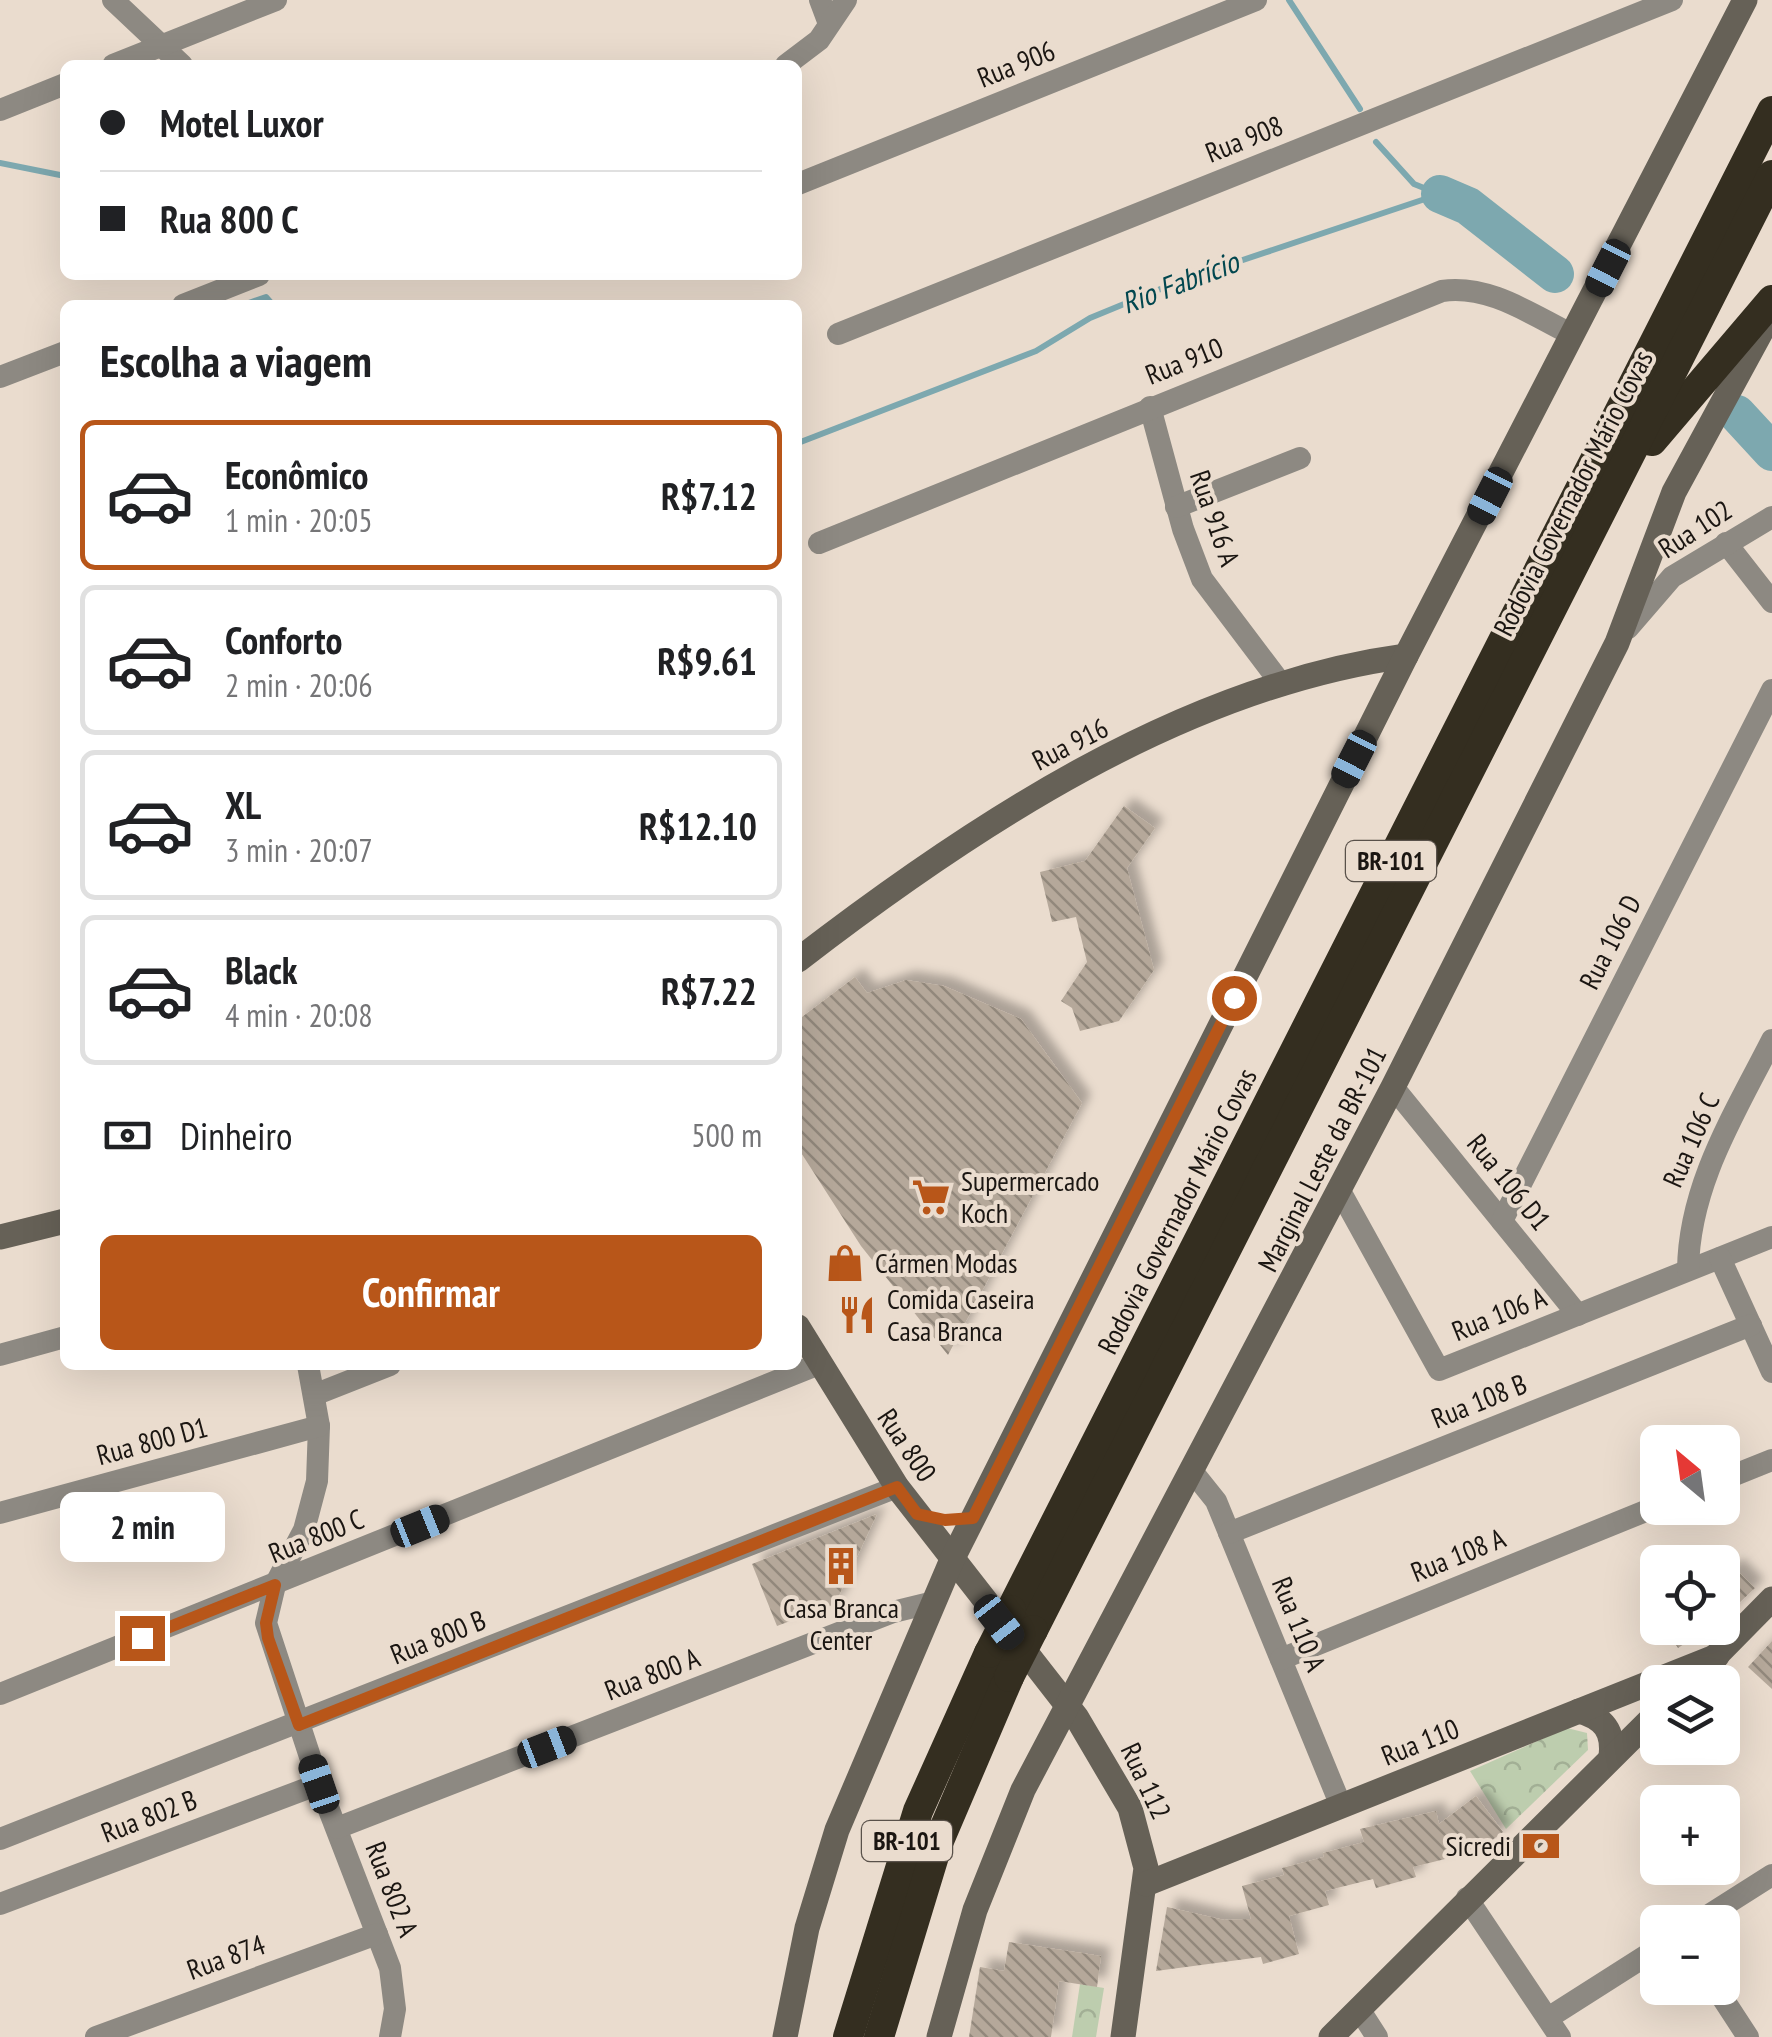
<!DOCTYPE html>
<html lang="pt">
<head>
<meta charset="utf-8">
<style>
  :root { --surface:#fff; --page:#f6f6f6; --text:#202124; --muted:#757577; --line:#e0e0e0; --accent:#b85619 }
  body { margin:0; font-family:"PT Sans Narrow",sans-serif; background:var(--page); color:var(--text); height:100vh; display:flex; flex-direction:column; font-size:38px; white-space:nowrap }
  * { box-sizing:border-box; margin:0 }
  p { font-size:32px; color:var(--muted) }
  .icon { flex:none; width:55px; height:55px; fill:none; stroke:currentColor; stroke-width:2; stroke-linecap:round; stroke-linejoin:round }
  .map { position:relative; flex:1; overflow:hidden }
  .sheet { position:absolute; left:60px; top:300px; width:742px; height:1070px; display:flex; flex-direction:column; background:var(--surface); border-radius:15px; box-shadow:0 10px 40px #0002 }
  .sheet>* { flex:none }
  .guide { position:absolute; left:60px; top:60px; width:742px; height:220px; border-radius:15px; box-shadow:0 10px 40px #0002; display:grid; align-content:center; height:220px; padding:0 40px; background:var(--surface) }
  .needle { width:65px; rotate:331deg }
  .tools { position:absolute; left:1640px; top:1425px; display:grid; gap:20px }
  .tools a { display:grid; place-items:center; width:100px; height:100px; border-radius:15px; background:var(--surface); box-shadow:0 10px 40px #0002; font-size:50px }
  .end { position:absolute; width:45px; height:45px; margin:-22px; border:12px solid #b85619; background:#fff; box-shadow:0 0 0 5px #fff }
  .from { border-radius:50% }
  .bubble { position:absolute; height:70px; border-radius:15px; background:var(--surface); box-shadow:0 10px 40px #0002; font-size:32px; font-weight:700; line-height:70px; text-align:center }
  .car { position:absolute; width:30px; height:60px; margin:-30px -15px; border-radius:12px; box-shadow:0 0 8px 2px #0007; background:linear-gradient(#222 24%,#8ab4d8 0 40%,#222 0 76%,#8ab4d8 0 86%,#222 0) }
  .guide b { display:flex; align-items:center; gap:35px; height:95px; font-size:38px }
  .guide b+b { border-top:2px solid var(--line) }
  .guide i { width:25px; height:25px; background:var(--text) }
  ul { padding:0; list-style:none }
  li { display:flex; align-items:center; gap:30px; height:150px; margin:0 20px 15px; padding:0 20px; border:5px solid var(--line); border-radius:15px }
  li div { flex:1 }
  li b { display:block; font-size:38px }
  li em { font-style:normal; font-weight:700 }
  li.current { border-color:var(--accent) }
  li>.icon { width:90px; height:90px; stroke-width:1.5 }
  h2 { padding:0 40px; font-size:45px; line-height:120px }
  .pay { display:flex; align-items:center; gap:25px; height:110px; padding:0 40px; font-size:38px }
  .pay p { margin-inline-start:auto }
  .action { display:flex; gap:20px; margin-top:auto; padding:20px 40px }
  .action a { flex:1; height:115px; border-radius:15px; background:var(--accent); color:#fff; font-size:40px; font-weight:700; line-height:115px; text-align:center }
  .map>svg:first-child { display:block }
  .forest { fill:url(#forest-crowns) }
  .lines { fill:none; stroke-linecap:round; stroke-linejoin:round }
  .stream { stroke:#7da8af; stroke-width:6 }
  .river { stroke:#7da8af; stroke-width:38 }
  .building { fill:url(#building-back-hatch); filter:url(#shadow) }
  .minor { stroke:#8d8982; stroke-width:22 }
  .secondary { stroke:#666157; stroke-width:25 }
  .motorway { stroke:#342e20; stroke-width:30 }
  .motorway-bridge { stroke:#342e20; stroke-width:30 }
  .route { stroke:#b85619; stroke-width:12 }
  .labels { text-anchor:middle; stroke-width:8; stroke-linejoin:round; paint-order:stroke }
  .shield { fill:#eadcce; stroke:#59514a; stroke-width:2.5 }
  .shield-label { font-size:25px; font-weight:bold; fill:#1b1612 }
  .street-label { font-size:28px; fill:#1b1612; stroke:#eadcce }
  .poi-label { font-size:28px; fill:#1b1612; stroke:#eadcce; text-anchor:start }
  .water-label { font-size:30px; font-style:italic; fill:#02474f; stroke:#eadcce }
</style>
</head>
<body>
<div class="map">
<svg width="1772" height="2037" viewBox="0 0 1772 2037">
  <defs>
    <pattern id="forest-crowns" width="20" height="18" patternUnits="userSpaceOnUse" patternTransform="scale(2.5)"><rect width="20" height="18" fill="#bdcdae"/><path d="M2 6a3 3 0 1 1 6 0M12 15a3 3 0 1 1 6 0" fill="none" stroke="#a2af95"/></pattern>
    <pattern id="building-back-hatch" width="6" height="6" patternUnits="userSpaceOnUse" patternTransform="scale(2.5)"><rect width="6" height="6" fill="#b5a89a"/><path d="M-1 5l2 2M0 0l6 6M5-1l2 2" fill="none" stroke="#92887c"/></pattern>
    <filter id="shadow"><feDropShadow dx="9" dy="-9" stdDeviation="5" flood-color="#0004"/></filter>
  </defs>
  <rect width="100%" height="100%" fill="#eadcce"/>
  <g class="forest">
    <polygon points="1567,1728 1587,1733 1588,1750 1506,1829 1470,1771"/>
    <polygon points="1080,1984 1104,1988 1096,2037 1072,2037"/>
  </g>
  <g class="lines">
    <g class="stream">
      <polyline points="1289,0 1360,109"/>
      <polyline points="1376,142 1414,184 1439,194"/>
      <polyline points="0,163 65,176"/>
      <polyline points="243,305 266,297 273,305"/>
      <polyline points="798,443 1036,351 1090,318 1180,281 1440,194"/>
    </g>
    <g class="river">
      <polyline points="1440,194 1468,206 1555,274"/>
      <polyline points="1737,414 1772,452"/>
    </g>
  </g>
  <g class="building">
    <polygon points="1124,806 1155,828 1127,868 1154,970 1119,1021 1080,1031 1072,1008 1061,1001 1087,962 1076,917 1052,922 1040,872 1085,861"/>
    <polygon points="855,977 867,993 906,980 944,986 1021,1019 1082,1103 948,1355 861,1246 798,1148 798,1020"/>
    <polygon points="877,1514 835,1604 777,1626 752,1564"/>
    <polygon points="1734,1567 1755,1588 1722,1619 1722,1577"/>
    <polygon points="1665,1628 1708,1628 1678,1648"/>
    <polygon points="1772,1641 1772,1689 1748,1667"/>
    <polygon points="1476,1796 1503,1832 1468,1858 1465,1854 1413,1867 1416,1877 1376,1888 1373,1879 1325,1891 1329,1905 1289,1916 1299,1954 1263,1964 1261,1957 1156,1971 1167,1907 1224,1920 1251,1919 1242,1886 1284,1875 1282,1868 1324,1857 1323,1853 1364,1842 1360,1829 1436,1811 1439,1824"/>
    <polygon points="1009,1942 1101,1956 1097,1987 1059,1981 1051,2037 969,2037 980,1967 1004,1971"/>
  </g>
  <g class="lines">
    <g class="minor">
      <polyline points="113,0 182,65"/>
      <polyline points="820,0 829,24"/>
      <polyline points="113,65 276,0"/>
      <polyline points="786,65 819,40 846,0"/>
      <polyline points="0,110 65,84"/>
      <polyline points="798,184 1256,0"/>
      <polyline points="183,305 259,275"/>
      <polyline points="838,334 1672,0"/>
      <polyline points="0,377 65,352"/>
      <polyline points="1150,407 1183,529 1202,579 1282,685"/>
      <polyline points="1176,507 1300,458"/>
      <path d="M 819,543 L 1442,291 C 1489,284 1532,315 1573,335"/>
      <polyline points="1726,543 1772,602"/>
      <polyline points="1628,628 1672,577 1772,517"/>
      <polyline points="1393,1087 1578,1315"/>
      <polyline points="1340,1191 1439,1370 1772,1237"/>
      <polyline points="1502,1221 1772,690"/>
      <polyline points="1720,1258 1772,1372"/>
      <path d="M 1688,1270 C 1689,1185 1734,1115 1772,1040"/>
      <polyline points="0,1355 65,1337"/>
      <polyline points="308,1365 319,1426 317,1481 304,1530 275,1585 266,1623 319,1784 390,1968 395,2009 390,2037"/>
      <polyline points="314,1395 390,1365"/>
      <polyline points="1192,1471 1216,1501 1341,1806"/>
      <polyline points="1722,1480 1772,1460"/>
      <polyline points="0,1513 319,1426"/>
      <polyline points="1229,1533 1751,1325"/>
      <polyline points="1281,1659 1658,1506"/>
      <polyline points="0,1694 819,1364"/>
      <polyline points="337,1828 893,1612 934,1602"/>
      <polyline points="0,1839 897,1487"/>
      <polyline points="1467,1898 1560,2037"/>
      <polyline points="0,1904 319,1784"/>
      <polyline points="1698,1922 1772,1875"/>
      <polyline points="1716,1988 1748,2037"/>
      <polyline points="1359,2009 1377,2037"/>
      <polyline points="1548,2018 1658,1948"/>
      <polyline points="96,2037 377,1934"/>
    </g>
    <g class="secondary">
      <path d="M 798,960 C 972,826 1183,686 1406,656"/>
      <polyline points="0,1237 65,1221"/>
      <polyline points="798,1327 897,1487 1077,1718 1130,1808 1146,1868 1123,2037"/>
      <polyline points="1705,1667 1772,1599"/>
      <path d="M 1579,1711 C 1604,1718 1614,1731 1611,1757"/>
      <polyline points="1146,1884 1717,1656"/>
      <polyline points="785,2037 807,1928 837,1830 951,1562 1406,656 1745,0"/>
      <polyline points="939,2037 975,1910 1023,1790 1393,1087 1617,643 1674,492 1767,321"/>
      <polyline points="1331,2037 1658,1712"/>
    </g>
    <g class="motorway">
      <polyline points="1652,441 1772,300"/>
      <polyline points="1011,1610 1772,111"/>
      <polyline points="1033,1630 1772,175"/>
      <polyline points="848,2037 918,1811 989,1653"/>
      <polyline points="879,2037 938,1843 1009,1677"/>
    </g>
    <g class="motorway-bridge">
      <polyline points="989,1653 1011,1610"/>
      <polyline points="1009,1677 1033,1630"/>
    </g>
  </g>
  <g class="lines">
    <polyline class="route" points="142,1638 275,1585 266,1623 268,1638 299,1725 897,1487 917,1514 945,1520 973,1518 1234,998"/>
  </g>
  <defs>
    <g id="supermarket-bare" transform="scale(3)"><path d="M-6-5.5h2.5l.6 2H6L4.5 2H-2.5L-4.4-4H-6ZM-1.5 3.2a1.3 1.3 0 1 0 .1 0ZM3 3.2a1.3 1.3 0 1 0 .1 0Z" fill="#b85619" stroke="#eadcce" stroke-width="2.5" paint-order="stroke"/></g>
    <g id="shop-bare" transform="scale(3)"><path d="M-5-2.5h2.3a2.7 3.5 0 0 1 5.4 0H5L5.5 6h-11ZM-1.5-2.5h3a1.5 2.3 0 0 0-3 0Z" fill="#b85619" stroke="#eadcce" stroke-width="2.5" paint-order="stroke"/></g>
    <g id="restaurant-bare" transform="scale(3)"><path d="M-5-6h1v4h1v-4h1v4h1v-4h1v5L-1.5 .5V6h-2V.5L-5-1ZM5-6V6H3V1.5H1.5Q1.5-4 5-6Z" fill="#b85619" stroke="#eadcce" stroke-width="2.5" paint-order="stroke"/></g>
    <g id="building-bare" transform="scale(3)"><path d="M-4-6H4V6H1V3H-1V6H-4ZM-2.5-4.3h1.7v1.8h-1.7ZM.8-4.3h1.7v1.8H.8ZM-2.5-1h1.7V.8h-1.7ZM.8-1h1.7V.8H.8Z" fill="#b85619" stroke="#eadcce" stroke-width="2.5" paint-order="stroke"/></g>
    <g id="bank-bare" transform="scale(3)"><path d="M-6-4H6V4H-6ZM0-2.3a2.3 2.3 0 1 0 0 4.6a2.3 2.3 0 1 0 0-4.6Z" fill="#b85619" stroke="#eadcce" stroke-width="2.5" paint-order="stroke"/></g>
  </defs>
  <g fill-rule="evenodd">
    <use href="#supermarket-bare" x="931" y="1197"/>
    <use href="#shop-bare" x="845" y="1263"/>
    <use href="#restaurant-bare" x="857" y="1315"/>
    <use href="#building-bare" x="841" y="1566"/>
    <use href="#bank-bare" x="1541" y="1846"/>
  </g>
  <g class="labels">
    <g class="shield">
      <rect x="1346" y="841" width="90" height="40" rx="8"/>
      <rect x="862" y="1821" width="90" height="40" rx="8"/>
    </g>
    <g class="shield-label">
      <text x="1391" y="870">BR-101</text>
      <text x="907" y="1850">BR-101</text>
    </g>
    <g class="street-label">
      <text transform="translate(1016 64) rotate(-22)" y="10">Rua 906</text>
      <text transform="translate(1244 139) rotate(-22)" y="10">Rua 908</text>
      <text transform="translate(1184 361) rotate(-22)" y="10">Rua 910</text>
      <text transform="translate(1573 493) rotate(-63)" y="10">Rodovia Governador Mário Covas</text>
      <text transform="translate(1215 518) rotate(71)" y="10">Rua 916 A</text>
      <text transform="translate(1695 529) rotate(-33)" y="10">Rua 102</text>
      <text transform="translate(1070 744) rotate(-27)" y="10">Rua 916</text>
      <text transform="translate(1610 942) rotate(-63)" y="10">Rua 106 D</text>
      <text transform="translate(1691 1140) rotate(-66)" y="10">Rua 106 C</text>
      <text transform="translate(1322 1159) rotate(-63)" y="10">Marginal Leste da BR-101</text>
      <text transform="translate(1509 1182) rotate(51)" y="10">Rua 106 D1</text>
      <text transform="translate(1177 1211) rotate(-63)" y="10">Rodovia Governador Mário Covas</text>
      <text transform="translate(1499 1314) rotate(-22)" y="10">Rua 106 A</text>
      <text transform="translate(1479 1401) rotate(-22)" y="10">Rua 108 B</text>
      <text transform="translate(152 1441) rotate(-15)" y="10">Rua 800 D1</text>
      <text transform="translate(907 1445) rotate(56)" y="10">Rua 800</text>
      <text transform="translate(316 1536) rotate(-22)" y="10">Rua 800 C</text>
      <text transform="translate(1458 1555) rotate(-22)" y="10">Rua 108 A</text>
      <text transform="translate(1299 1624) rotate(68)" y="10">Rua 110 A</text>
      <text transform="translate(438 1637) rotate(-22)" y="10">Rua 800 B</text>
      <text transform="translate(652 1674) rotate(-21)" y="10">Rua 800 A</text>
      <text transform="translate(1420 1742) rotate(-22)" y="10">Rua 110</text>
      <text transform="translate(1146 1781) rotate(65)" y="10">Rua 112</text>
      <text transform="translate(149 1816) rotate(-21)" y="10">Rua 802 B</text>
      <text transform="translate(392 1889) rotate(69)" y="10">Rua 802 A</text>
      <text transform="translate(226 1957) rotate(-20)" y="10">Rua 874</text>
    </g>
    <g class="poi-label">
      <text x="961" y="1191">Supermercado<tspan x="961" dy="32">Koch</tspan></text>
      <text x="875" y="1273">Cármen Modas</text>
      <text x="887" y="1309">Comida Caseira<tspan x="887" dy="32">Casa Branca</tspan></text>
      <text x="841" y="1618" text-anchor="middle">Casa Branca<tspan x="841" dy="32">Center</tspan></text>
      <text x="1511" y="1856" text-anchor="end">Sicredi</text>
    </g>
    <g class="water-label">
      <text transform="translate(1180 283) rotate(-21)" y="10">Rio Fabrício</text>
    </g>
  </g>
</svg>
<div class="tools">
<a><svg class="needle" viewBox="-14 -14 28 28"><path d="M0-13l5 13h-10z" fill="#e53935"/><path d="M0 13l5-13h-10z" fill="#757577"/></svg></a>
<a><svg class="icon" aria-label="locate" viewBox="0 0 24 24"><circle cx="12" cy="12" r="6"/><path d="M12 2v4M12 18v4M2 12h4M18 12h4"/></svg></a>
<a><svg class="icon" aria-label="layers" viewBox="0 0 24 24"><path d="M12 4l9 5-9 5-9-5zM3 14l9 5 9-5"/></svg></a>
<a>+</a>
<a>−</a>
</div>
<i class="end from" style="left:1234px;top:998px"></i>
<i class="end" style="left:142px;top:1638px"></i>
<div class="bubble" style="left:60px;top:1492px;width:165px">2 min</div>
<i class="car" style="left:1608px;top:268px;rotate:207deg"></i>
<i class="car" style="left:1490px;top:496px;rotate:207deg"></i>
<i class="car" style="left:1354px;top:759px;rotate:207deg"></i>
<i class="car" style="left:420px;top:1526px;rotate:68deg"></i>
<i class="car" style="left:999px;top:1622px;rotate:142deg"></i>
<i class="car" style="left:547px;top:1747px;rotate:69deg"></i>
<i class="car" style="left:319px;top:1784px;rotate:341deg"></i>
<div class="guide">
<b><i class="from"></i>Motel Luxor</b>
<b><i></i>Rua 800 C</b>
</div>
<section class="sheet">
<h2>Escolha a viagem</h2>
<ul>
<li class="current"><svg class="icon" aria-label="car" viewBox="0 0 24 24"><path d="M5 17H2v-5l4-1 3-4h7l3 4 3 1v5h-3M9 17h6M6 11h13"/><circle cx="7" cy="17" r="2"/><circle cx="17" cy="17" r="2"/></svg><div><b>Econômico</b><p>1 min · 20:05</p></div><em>R$7.12</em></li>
<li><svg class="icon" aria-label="car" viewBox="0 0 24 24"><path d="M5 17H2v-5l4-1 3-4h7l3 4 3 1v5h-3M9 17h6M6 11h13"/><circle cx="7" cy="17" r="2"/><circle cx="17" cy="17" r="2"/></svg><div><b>Conforto</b><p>2 min · 20:06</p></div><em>R$9.61</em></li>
<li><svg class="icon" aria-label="car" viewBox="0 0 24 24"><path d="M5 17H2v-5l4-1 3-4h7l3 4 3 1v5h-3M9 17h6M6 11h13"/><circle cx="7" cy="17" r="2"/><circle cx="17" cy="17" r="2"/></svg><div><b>XL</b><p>3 min · 20:07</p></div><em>R$12.10</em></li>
<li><svg class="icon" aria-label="car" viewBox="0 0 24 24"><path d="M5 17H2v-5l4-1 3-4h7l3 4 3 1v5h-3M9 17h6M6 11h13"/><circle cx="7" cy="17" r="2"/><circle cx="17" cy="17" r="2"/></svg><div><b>Black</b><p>4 min · 20:08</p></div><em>R$7.22</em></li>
</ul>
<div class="pay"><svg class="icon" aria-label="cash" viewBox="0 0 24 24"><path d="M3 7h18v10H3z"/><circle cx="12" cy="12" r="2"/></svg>Dinheiro<p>500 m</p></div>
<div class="action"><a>Confirmar</a></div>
</section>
</div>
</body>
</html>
